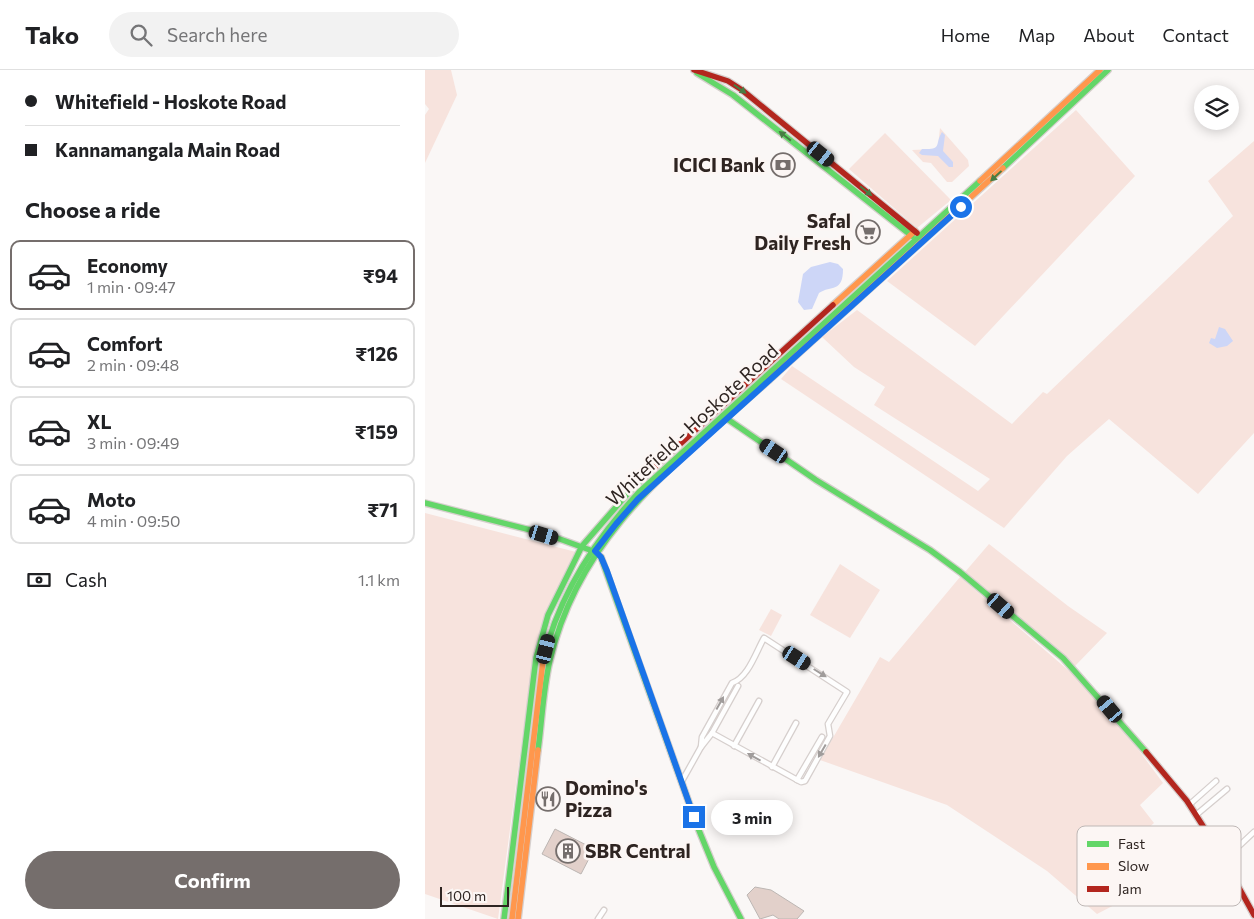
<!DOCTYPE html>
<html lang="en">
<head>
<meta charset="utf-8">
<style>
  :root { --surface:#fff; --page:#f2f2f2; --text:#202124; --muted:#757577; --line:#e0e0e0; --accent:#756e6c }
  body { margin:0; font-family:Commissioner,sans-serif; background:var(--page); color:var(--text); height:100vh; display:flex; flex-direction:column; font-size:19px; white-space:nowrap }
  * { box-sizing:border-box; margin:0 }
  p { font-size:16px; color:var(--muted) }
  .icon { flex:none; width:28px; height:28px; fill:none; stroke:currentColor; stroke-width:2; stroke-linecap:round; stroke-linejoin:round }
  .map { position:relative; flex:1; overflow:hidden }
  .panel { display:flex; flex-direction:column; background:var(--surface); width:425px }
  .panel>* { flex:none }
  .top-card { display:grid; align-content:center; height:110px; padding:0 25px; background:var(--surface) }
  .tools { position:absolute; left:769px; top:15px; display:grid; gap:10px }
  .tools a { display:grid; place-items:center; width:45px; height:45px; border-radius:50%; background:var(--surface); box-shadow:0 2px 12px #0003; font-size:25px }
  .scale { position:absolute; left:15px; bottom:12px; width:69px; box-sizing:border-box; padding-left:5px; border:2px solid #2e2421; border-top:0; font-size:14px; line-height:18px; white-space:nowrap; color:#2e2421; -webkit-text-stroke:4px #fcf6f4; paint-order:stroke }
  .end { position:absolute; width:22px; height:22px; margin:-11px; border:6px solid #1a73e8; background:#fff; box-shadow:0 0 0 2px #fff }
  .from { border-radius:50% }
  .bubble { position:absolute; height:35px; border-radius:18px; background:var(--surface); box-shadow:0 2px 12px #0003; font-size:16px; font-weight:700; line-height:35px; text-align:center }
  .car { position:absolute; width:15px; height:30px; margin:-15px -8px; border-radius:6px; box-shadow:0 0 4px 1px #0007; background:linear-gradient(#222 24%,#8ab4d8 0 40%,#222 0 76%,#8ab4d8 0 86%,#222 0) }
  .top-card b { display:flex; align-items:center; gap:18px; height:48px; font-size:19px }
  .top-card b+b { border-top:1px solid var(--line) }
  .top-card i { width:12px; height:12px; background:var(--text) }
  ul { padding:0; list-style:none }
  li { display:flex; align-items:center; gap:15px; height:70px; margin:0 10px 8px; padding:0 15px; border:2px solid var(--line); border-radius:10px }
  li div { flex:1 }
  li b { display:block; font-size:19px }
  li em { font-style:normal; font-weight:700 }
  li.current { border-color:var(--accent) }
  li>.icon { width:45px; height:45px; stroke-width:1.5 }
  h2 { padding:0 25px; font-size:22px; line-height:60px }
  .pay { display:flex; align-items:center; gap:12px; height:55px; padding:0 25px; font-size:19px }
  .pay p { margin-inline-start:auto }
  .action { display:flex; gap:10px; margin-top:auto; padding:10px 25px }
  .action a { flex:1; height:58px; border-radius:30px; background:var(--accent); color:#fff; font-size:20px; font-weight:700; line-height:58px; text-align:center }
  header { display:flex; align-items:center; gap:30px; box-sizing:border-box; height:70px; padding:0 25px; background:var(--surface); border-bottom:1px solid var(--line) }
  header strong { font-size:24px }
  nav { display:flex; gap:28px; margin-inline-start:auto; font-size:18px }
  .search { width:350px; height:45px; background:var(--page); display:flex; align-items:center; gap:12px; box-sizing:border-box; padding:0 18px; border-radius:28px; color:var(--muted); font-size:19px }
  main { display:flex; flex:1; min-height:0 }
  .map>svg:first-child { display:block }
  .green { fill:#f7e3dd }
  .water { fill:#cdd6f7 }
  .building { fill:#e2d0ca; stroke:#bcb6b3 }
  .lines { fill:none; stroke-linecap:round; stroke-linejoin:round }
  .street-casing { stroke:#d6cfcd; stroke-width:7 }
  .fast-casing { stroke:#d6cfcd; stroke-width:8 }
  .slow-casing { stroke:#d6cfcd; stroke-width:8 }
  .jam-casing { stroke:#d6cfcd; stroke-width:8 }
  .street { stroke:#fefefe; stroke-width:4.5 }
  .fast { stroke:#63d668; stroke-width:5.5 }
  .slow { stroke:#ff974d; stroke-width:5.5 }
  .jam { stroke:#b3261e; stroke-width:5.5 }
  .oneway { fill:#487d44 }
  .oneway2 { fill:#a09c9b }
  .route { stroke:#1a73e8; stroke-width:6 }
  .labels { text-anchor:middle; stroke-width:5; stroke-linejoin:round; paint-order:stroke }
  .poi-label { font-size:19px; font-weight:bold; fill:#2e2421; stroke:#fcf6f4; text-anchor:end }
  .street-label { font-size:19px; fill:#2e2421; stroke:#fcf6f4 }
  .key { fill:#fcf6f4; stroke:#beb7b5; stroke-width:1 }
  .key-label { font-size:14px; fill:#2e2421 }
</style>
</head>
<body>
<header>
<strong>Tako</strong>
<div class="search"><svg class="icon" aria-label="search" viewBox="0 0 24 24"><circle cx="10" cy="10" r="6"/><path d="M15 15l6 6"/></svg>Search here</div>
<nav><a>Home</a><a>Map</a><a>About</a><a>Contact</a></nav>
</header>
<main>
<section class="panel">
<div class="top-card">
<b><i class="from"></i>Whitefield - Hoskote Road</b>
<b><i></i>Kannamangala Main Road</b>
</div>
<h2>Choose a ride</h2>
<ul>
<li class="current"><svg class="icon" aria-label="car" viewBox="0 0 24 24"><path d="M5 17H2v-5l4-1 3-4h7l3 4 3 1v5h-3M9 17h6M6 11h13"/><circle cx="7" cy="17" r="2"/><circle cx="17" cy="17" r="2"/></svg><div><b>Economy</b><p>1 min · 09:47</p></div><em>₹94</em></li>
<li><svg class="icon" aria-label="car" viewBox="0 0 24 24"><path d="M5 17H2v-5l4-1 3-4h7l3 4 3 1v5h-3M9 17h6M6 11h13"/><circle cx="7" cy="17" r="2"/><circle cx="17" cy="17" r="2"/></svg><div><b>Comfort</b><p>2 min · 09:48</p></div><em>₹126</em></li>
<li><svg class="icon" aria-label="car" viewBox="0 0 24 24"><path d="M5 17H2v-5l4-1 3-4h7l3 4 3 1v5h-3M9 17h6M6 11h13"/><circle cx="7" cy="17" r="2"/><circle cx="17" cy="17" r="2"/></svg><div><b>XL</b><p>3 min · 09:49</p></div><em>₹159</em></li>
<li><svg class="icon" aria-label="car" viewBox="0 0 24 24"><path d="M5 17H2v-5l4-1 3-4h7l3 4 3 1v5h-3M9 17h6M6 11h13"/><circle cx="7" cy="17" r="2"/><circle cx="17" cy="17" r="2"/></svg><div><b>Moto</b><p>4 min · 09:50</p></div><em>₹71</em></li>
</ul>
<div class="pay"><svg class="icon" aria-label="cash" viewBox="0 0 24 24"><path d="M3 7h18v10H3z"/><circle cx="12" cy="12" r="2"/></svg>Cash<p>1.1 km</p></div>
<div class="action"><a>Confirm</a></div>
</section>
<div class="map">
<svg width="829" height="849" viewBox="0 0 829 849">
  <rect width="100%" height="100%" fill="#faf7f6"/>
  <g class="green">
    <polygon points="0,0 26,0 32,25 0,93 0,45 4,39 0,34"/>
    <polygon points="651,40 710,106 550,276 462,211"/>
    <polygon points="515,58 543,90 544,96 527,112 522,112 506,93 498,92 487,80 509,79 513,76"/>
    <polygon points="460,63 526,130 492,158 424,99"/>
    <polygon points="829,71 829,363 773,424 684,349 642,386 579,458 356,309 367,296 553,421 565,409 449,335 460,317 429,297 397,267 432,240 587,354 618,322 622,324 808,146 783,111"/>
    <polygon points="0,443 151,482 120,546 108,587 73,849 0,824"/>
    <polygon points="564,474 643,536 682,563 650,596 540,502"/>
    <polygon points="415,494 455,520 425,568 385,545"/>
    <polygon points="535,507 650,606 707,671 738,713 715,735 729,753 676,799 701,829 672,844 622,801 522,735 395,690 455,587 464,592"/>
    <polygon points="346,539 357,545 346,566 334,560"/>
  </g>
  <g class="water">
    <path d="M 517,62 L 520,65 L 518,81 L 528,92 L 528,97 L 524,97 L 513,86 L 497,85 L 494,83 L 497,79 C 518,80 509,75 517,62 Z"/>
    <path d="M 405,192 L 413,194 L 418,199 C 418,223 406,215 394,223 L 387,239 L 379,240 L 373,232 L 378,204 L 386,197 Z"/>
    <polygon points="794,257 800,259 808,271 802,276 792,278 784,273 786,268 790,269"/>
  </g>
  <g class="building">
    <polygon points="130,759 169,779 156,804 117,784"/>
    <polygon points="330,817 346,820 379,841 372,849 354,849 348,845 335,849 322,825"/>
  </g>
  <g class="lines">
    <g class="street-casing">
      <g id="street">
        <polyline points="309,676 334,631"/>
        <path d="M 276,677 L 277,667 L 307,613 C 323,608 331,582 339,568 L 422,622 L 403,654 L 405,666 L 380,711 L 376,712 L 287,663"/>
        <polyline points="347,697 371,653"/>
        <polyline points="372,710 397,667"/>
        <polyline points="257,711 276,677 287,663 313,616"/>
        <polyline points="764,735 791,711"/>
        <polyline points="771,745 802,719"/>
        <polyline points="799,790 829,762"/>
        <polyline points="173,849 179,840"/>
      </g>
    </g>
    <g class="fast-casing">
      <g id="fast">
        <polyline points="272,3 308,25 487,166"/>
        <polyline points="578,98 683,0"/>
        <polyline points="298,346 391,410 505,480 535,502 638,588 721,682"/>
        <polyline points="0,433 121,464 165,480 176,487 273,758 289,797 316,849"/>
        <path d="M 118,591 C 133,526 169,471 214,422 L 555,111"/>
        <path d="M 113,680 C 117,651 118,619 125,590 C 155,462 252,393 344,310"/>
        <polyline points="79,849 111,588 123,545 157,476 205,421 231,396"/>
      </g>
    </g>
    <g class="slow-casing">
      <g id="slow">
        <polyline points="555,111 675,0"/>
        <polyline points="408,235 490,161"/>
        <polyline points="344,310 578,98"/>
        <polyline points="87,849 118,591"/>
        <polyline points="93,849 113,680"/>
      </g>
    </g>
    <g class="jam-casing">
      <g id="jam">
        <polyline points="269,0 303,11 317,20 492,163"/>
        <polyline points="231,396 408,235"/>
        <polyline points="721,682 762,731 792,778 829,845"/>
      </g>
    </g>
    <use href="#street" class="street"/>
    <use href="#fast" class="fast"/>
    <use href="#slow" class="slow"/>
    <use href="#jam" class="jam"/>
  </g>
  <defs><path id="oneway-solid" d="M-6-.8H1V-3.2L6.5 0L1 3.2V.8H-6Z" transform="scale(1.25)"/></defs>
  <g class="oneway">
    <use href="#oneway-solid" transform="translate(315 19) rotate(35)"/>
    <use href="#oneway-solid" transform="translate(360 66) rotate(-142)"/>
    <use href="#oneway-solid" transform="translate(571 106) rotate(137)"/>
    <use href="#oneway-solid" transform="translate(441 121) rotate(39)"/>
  </g>
  <g class="oneway2">
    <use href="#oneway-solid" transform="translate(395 603) rotate(32)"/>
    <use href="#oneway-solid" transform="translate(295 633) rotate(-61)"/>
    <use href="#oneway-solid" transform="translate(397 681) rotate(120)"/>
    <use href="#oneway-solid" transform="translate(329 687) rotate(-151)"/>
  </g>
  <g class="lines">
    <polyline class="route" points="269,747 182,501 176,487 170,481 191,454 213,429 536,137"/>
  </g>
  <defs>
    <g id="bank-ring" transform="scale(1.25)"><circle r="9.5" fill="#fcf6f4" stroke="#756e6c" stroke-width="1.5"/><path d="M-6-4H6V4H-6ZM0-2.3a2.3 2.3 0 1 0 0 4.6a2.3 2.3 0 1 0 0-4.6Z" fill="#756e6c"/></g>
    <g id="supermarket-ring" transform="scale(1.25)"><circle r="9.5" fill="#fcf6f4" stroke="#756e6c" stroke-width="1.5"/><path d="M-6-5.5h2.5l.6 2H6L4.5 2H-2.5L-4.4-4H-6ZM-1.5 3.2a1.3 1.3 0 1 0 .1 0ZM3 3.2a1.3 1.3 0 1 0 .1 0Z" fill="#756e6c"/></g>
    <g id="restaurant-ring" transform="scale(1.25)"><circle r="9.5" fill="#fcf6f4" stroke="#756e6c" stroke-width="1.5"/><path d="M-5-6h1v4h1v-4h1v4h1v-4h1v5L-1.5 .5V6h-2V.5L-5-1ZM5-6V6H3V1.5H1.5Q1.5-4 5-6Z" fill="#756e6c"/></g>
    <g id="building-ring" transform="scale(1.25)"><circle r="9.5" fill="#fcf6f4" stroke="#756e6c" stroke-width="1.5"/><path d="M-4-6H4V6H1V3H-1V6H-4ZM-2.5-4.3h1.7v1.8h-1.7ZM.8-4.3h1.7v1.8H.8ZM-2.5-1h1.7V.8h-1.7ZM.8-1h1.7V.8H.8Z" fill="#756e6c"/></g>
  </defs>
  <g fill-rule="evenodd">
    <use href="#bank-ring" x="358" y="95"/>
    <use href="#supermarket-ring" x="443" y="162"/>
    <use href="#restaurant-ring" x="123" y="729"/>
    <use href="#building-ring" x="143" y="781"/>
  </g>
  <g class="labels">
    <g class="poi-label">
      <text x="340" y="102">ICICI Bank</text>
      <text x="426" y="158">Safal<tspan x="426" dy="22">Daily Fresh</tspan></text>
      <text x="140" y="725" text-anchor="start">Domino's<tspan x="140" dy="22">Pizza</tspan></text>
      <text x="160" y="788" text-anchor="start">SBR Central</text>
    </g>
    <g class="street-label">
      <text transform="translate(267 355) rotate(-43)" y="7">Whitefield - Hoskote Road</text>
    </g>
  </g>
  <rect x="652" y="756" width="164" height="80" rx="8" class="key"/>
  <rect x="662" y="771" width="22" height="6" fill="#63d668"/>
  <rect x="662" y="793" width="22" height="7" fill="#ff974d"/>
  <rect x="662" y="816" width="22" height="6" fill="#b3261e"/>
  <g class="key-label">
    <text x="693" y="779">Fast</text>
    <text x="693" y="801">Slow</text>
    <text x="693" y="824">Jam</text>
  </g>
</svg>
<div class="tools">
<a><svg class="icon" aria-label="layers" viewBox="0 0 24 24"><path d="M12 4l9 5-9 5-9-5zM3 14l9 5 9-5"/></svg></a>
</div>
<div class="scale">100 m</div>
<i class="end from" style="left:536px;top:137px"></i>
<i class="end" style="left:269px;top:747px"></i>
<div class="bubble" style="left:286px;top:730px;width:82px">3 min</div>
<i class="car" style="left:396px;top:84px;rotate:129deg"></i>
<i class="car" style="left:349px;top:381px;rotate:304deg"></i>
<i class="car" style="left:119px;top:465px;rotate:107deg"></i>
<i class="car" style="left:576px;top:536px;rotate:131deg"></i>
<i class="car" style="left:121px;top:579px;rotate:14deg"></i>
<i class="car" style="left:372px;top:588px;rotate:123deg"></i>
<i class="car" style="left:685px;top:639px;rotate:320deg"></i>
</div>
</main>
</body>
</html>
